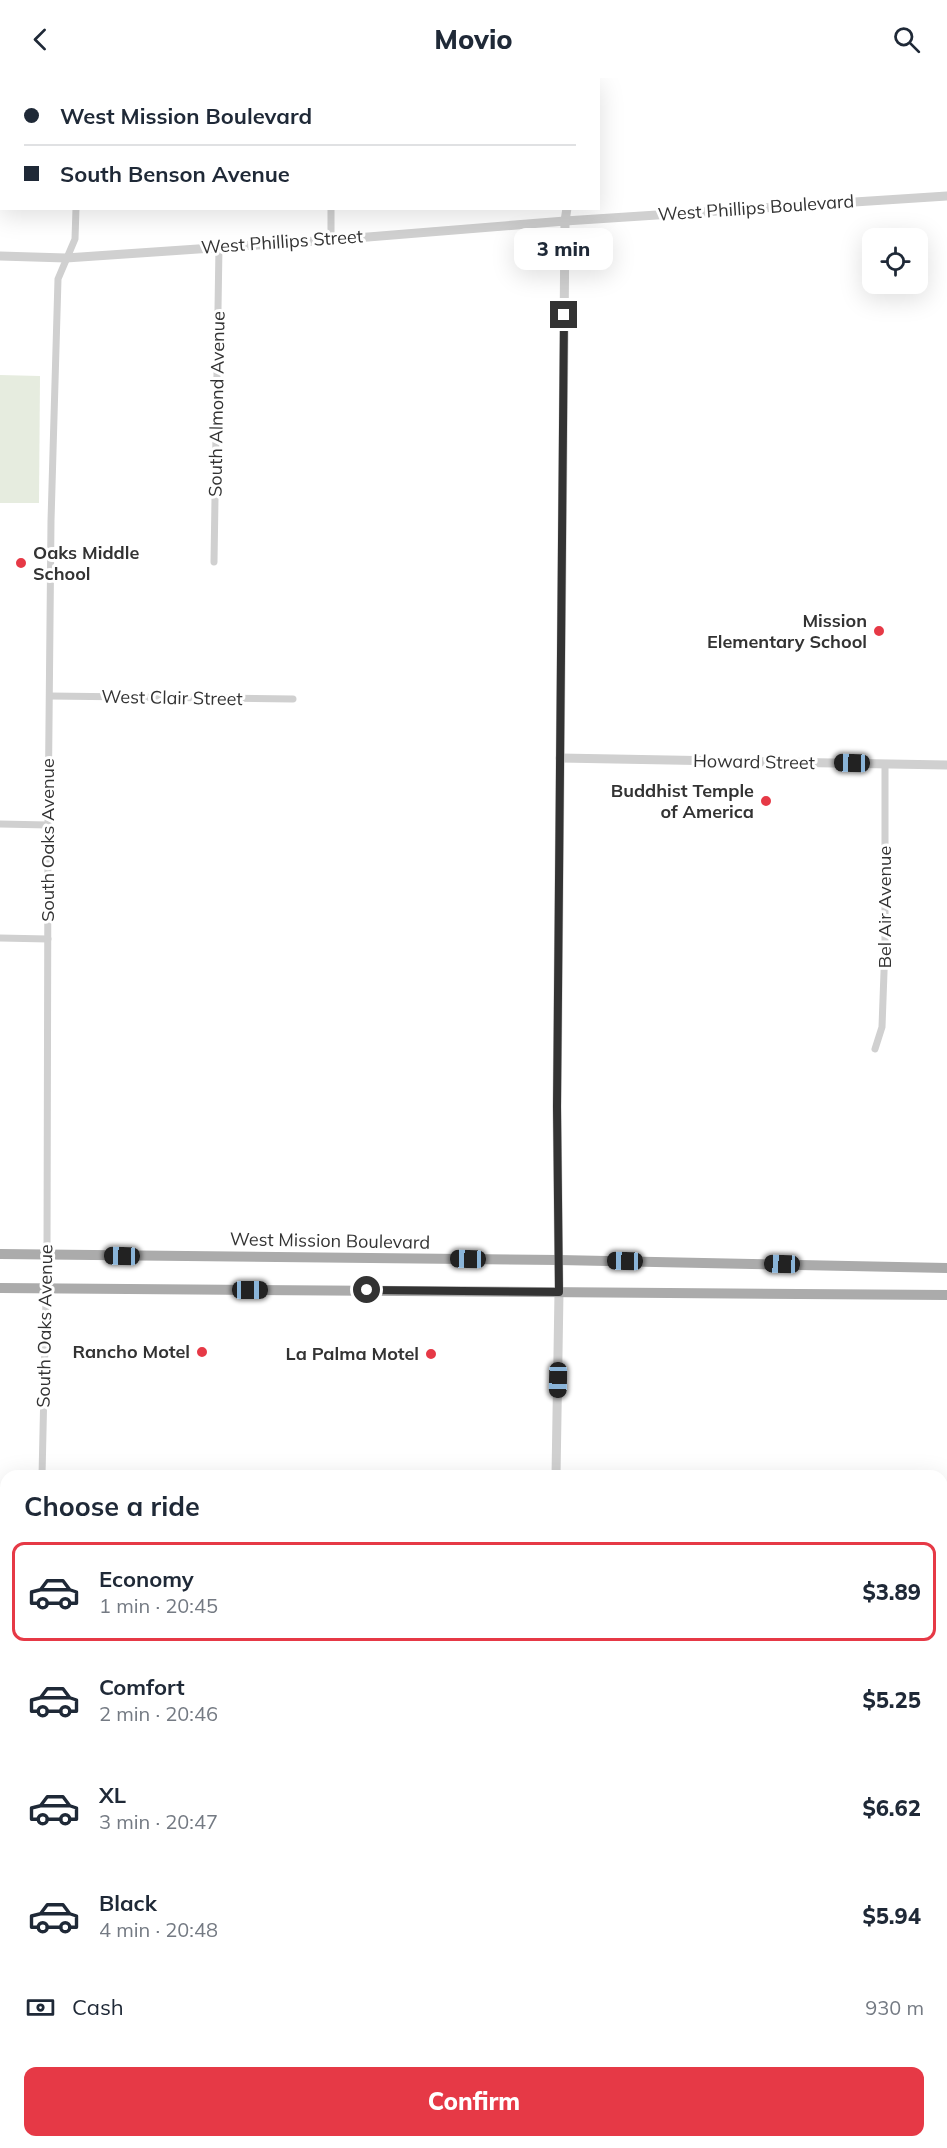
<!DOCTYPE html>
<html lang="en">
<head>
<meta charset="utf-8">
<style>
  :root { --surface:#fff; --page:#f2f2f3; --text:#1f2937; --muted:#747a83; --line:#e0e1e3; --accent:#e63946 }
  body { margin:0; font-family:Mulish,sans-serif; background:var(--page); color:var(--text); height:100vh; display:flex; flex-direction:column; font-size:22px; white-space:nowrap }
  * { box-sizing:border-box; margin:0 }
  p { font-size:20px; color:var(--muted) }
  .icon { flex:none; width:33px; height:33px; fill:none; stroke:currentColor; stroke-width:2; stroke-linecap:round; stroke-linejoin:round }
  .map { position:relative; flex:1; overflow:hidden }
  .details { position:absolute; left:0px; top:1392px; width:948px; height:678px; display:flex; flex-direction:column; background:var(--surface); border-radius:18px 18px 0 0; box-shadow:0 6px 24px #0002 }
  .details>* { flex:none }
  .guide { position:absolute; left:0px; top:0px; width:600px; height:132px; box-shadow:0 6px 24px #0002; display:grid; align-content:center; height:132px; padding:0 24px; background:var(--surface) }
  .controls { position:absolute; left:862px; top:150px; display:grid; gap:12px }
  .controls a { display:grid; place-items:center; width:66px; height:66px; border-radius:12px; background:var(--surface); box-shadow:0 6px 24px #0002; font-size:30px }
  .end { position:absolute; width:27px; height:27px; margin:-14px; border:8px solid #333; background:#fff; box-shadow:0 0 0 3px #fff }
  .from { border-radius:50% }
  .bubble { position:absolute; height:42px; border-radius:12px; background:var(--surface); box-shadow:0 6px 24px #0002; font-size:20px; font-weight:800; line-height:42px; text-align:center }
  .car { position:absolute; width:18px; height:36px; margin:-18px -9px; border-radius:8px; box-shadow:0 0 4px 2px #0007; background:linear-gradient(#222 24%,#8ab4d8 0 40%,#222 0 76%,#8ab4d8 0 86%,#222 0) }
  .guide b { display:flex; align-items:center; gap:21px; height:57px; font-size:22px }
  .guide b+b { border-top:2px solid var(--line) }
  .guide i { width:15px; height:15px; background:var(--text) }
  ul { padding:0; list-style:none }
  li { display:flex; align-items:center; gap:18px; height:99px; margin:0 12px 9px; padding:0 12px; border:3px solid transparent; border-radius:12px }
  li div { flex:1 }
  li b { display:block; font-size:22px }
  li em { font-style:normal; font-weight:800 }
  li.selected { border-color:var(--accent) }
  li>.icon { width:54px; height:54px; stroke-width:1.5 }
  h2 { padding:0 24px; font-size:27px; line-height:72px }
  .pay { display:flex; align-items:center; gap:15px; height:66px; padding:0 24px; font-size:22px }
  .pay p { margin-inline-start:auto }
  .cta { display:flex; gap:12px; margin-top:auto; padding:12px 24px }
  .cta a { flex:1; height:69px; border-radius:12px; background:var(--accent); color:#fff; font-size:24px; font-weight:800; line-height:69px; text-align:center }
  header { display:flex; justify-content:space-between; align-items:center; height:78px; padding:0 24px; background:var(--surface); font-size:27px; font-weight:800 }
  .map>svg:first-child { display:block }
  .green { fill:#e6ecdf }
  .lines { fill:none; stroke-linecap:round; stroke-linejoin:round }
  .minor { stroke:#d0d0d0; stroke-width:7 }
  .tertiary { stroke:#d0d0d0; stroke-width:9 }
  .primary { stroke:#ababab; stroke-width:10 }
  .rail-casing { stroke:#888; stroke-width:4.5 }
  .rail { stroke:#fff; stroke-width:2; stroke-dasharray:7; stroke-linecap:butt }
  .route { stroke:#333; stroke-width:8 }
  .poi-dot { fill:#e63946; stroke:#fff; stroke-width:2 }
  .labels { text-anchor:middle; stroke-width:6; stroke-linejoin:round; paint-order:stroke }
  .street-label { font-size:18px; fill:#333; stroke:#fff }
  .poi-label { font-size:18px; font-weight:bold; fill:#333; stroke:#fff; text-anchor:end }
</style>
</head>
<body>
<header><svg class="icon" aria-label="back" viewBox="0 0 24 24"><path d="M15 5l-7 7 7 7"/></svg>Movio<svg class="icon" aria-label="search" viewBox="0 0 24 24"><circle cx="10" cy="10" r="6"/><path d="M15 15l6 6"/></svg></header>
<div class="map">
<svg width="947" height="2070" viewBox="0 0 947 2070">
  <rect width="100%" height="100%" fill="#fff"/>
  <polygon class="green" points="0,297 40,298 39,425 0,425"/>
  <g class="lines">
    <g class="minor">
      <polyline points="78,2 78,0"/>
      <polyline points="332,2 332,0"/>
      <polyline points="484,2 484,0"/>
      <polyline points="331,162 331,130"/>
      <polyline points="214,484 219,168"/>
      <polyline points="50,618 293,621"/>
      <polyline points="0,746 48,747"/>
      <polyline points="0,860 48,861"/>
      <polyline points="875,971 882,949 885,867 885,686"/>
      <polyline points="42,1398 47,1177 48,747 51,443 58,201 75,161 76,130"/>
      <polyline points="0,1737 6,1738"/>
      <polyline points="942,2016 947,2016"/>
      <polyline points="35,2070 35,2064"/>
      <polyline points="541,2070 541,2064"/>
    </g>
    <g class="tertiary">
      <polyline points="581,0 581,2"/>
      <polyline points="0,178 66,180 331,162 565,143 947,118"/>
      <polyline points="560,680 947,687"/>
      <polyline points="556,1398 559,1214 557,1029 565,143 567,130"/>
      <polyline points="942,1746 947,1746"/>
      <polyline points="0,2019 6,2019"/>
    </g>
    <g class="primary">
      <polyline points="0,1176 559,1182 947,1190"/>
      <polyline points="0,1210 947,1217"/>
    </g>
    <g class="rail-casing">
      <g id="rail">
        <polyline points="0,1761 6,1761"/>
        <polyline points="942,1771 947,1771"/>
        <polyline points="942,1852 947,1852"/>
        <polyline points="0,1870 6,1870"/>
      </g>
    </g>
    <use href="#rail" class="rail"/>
  </g>
  <g class="lines">
    <polyline class="route" points="367,1212 559,1214 557,1029 564,237"/>
  </g>
  <g class="poi-dot">
    <circle cx="21" cy="485" r="6"/>
    <circle cx="879" cy="553" r="6"/>
    <circle cx="766" cy="723" r="6"/>
    <circle cx="202" cy="1274" r="6"/>
    <circle cx="431" cy="1276" r="6"/>
  </g>
  <g class="labels">
    <g class="street-label">
      <text transform="translate(756 130) rotate(-4)" y="6">West Phillips Boulevard</text>
      <text transform="translate(282 164) rotate(-4)" y="6">West Phillips Street</text>
      <text transform="translate(217 326) rotate(-89)" y="6">South Almond Avenue</text>
      <text transform="translate(172 620) rotate(1)" y="6">West Clair Street</text>
      <text transform="translate(754 684) rotate(1)" y="6">Howard Street</text>
      <text transform="translate(48 762) rotate(-90)" y="6">South Oaks Avenue</text>
      <text transform="translate(885 829) rotate(-90)" y="6">Bel Air Avenue</text>
      <text transform="translate(330 1163) rotate(1)" y="6">West Mission Boulevard</text>
      <text transform="translate(45 1248) rotate(-89)" y="6">South Oaks Avenue</text>
    </g>
    <g class="poi-label">
      <text x="33" y="481" text-anchor="start">Oaks Middle<tspan x="33" dy="21">School</tspan></text>
      <text x="867" y="549">Mission<tspan x="867" dy="21">Elementary School</tspan></text>
      <text x="754" y="719">Buddhist Temple<tspan x="754" dy="21">of America</tspan></text>
      <text x="190" y="1280">Rancho Motel</text>
      <text x="419" y="1282">La Palma Motel</text>
    </g>
  </g>
</svg>
<div class="controls">
<a><svg class="icon" aria-label="locate" viewBox="0 0 24 24"><circle cx="12" cy="12" r="6"/><path d="M12 2v4M12 18v4M2 12h4M18 12h4"/></svg></a>
</div>
<i class="end from" style="left:367px;top:1212px"></i>
<i class="end" style="left:564px;top:237px"></i>
<div class="bubble" style="left:514px;top:150px;width:99px">3 min</div>
<i class="car" style="left:852px;top:685px;rotate:271deg"></i>
<i class="car" style="left:122px;top:1178px;rotate:271deg"></i>
<i class="car" style="left:468px;top:1181px;rotate:271deg"></i>
<i class="car" style="left:625px;top:1183px;rotate:271deg"></i>
<i class="car" style="left:782px;top:1186px;rotate:272deg"></i>
<i class="car" style="left:250px;top:1212px;rotate:90deg"></i>
<i class="car" style="left:558px;top:1302px;rotate:181deg"></i>
<div class="guide">
<b><i class="from"></i>West Mission Boulevard</b>
<b><i></i>South Benson Avenue</b>
</div>
<section class="details">
<h2>Choose a ride</h2>
<ul>
<li class="selected"><svg class="icon" aria-label="car" viewBox="0 0 24 24"><path d="M5 17H2v-5l4-1 3-4h7l3 4 3 1v5h-3M9 17h6M6 11h13"/><circle cx="7" cy="17" r="2"/><circle cx="17" cy="17" r="2"/></svg><div><b>Economy</b><p>1 min · 20:45</p></div><em>$3.89</em></li>
<li><svg class="icon" aria-label="car" viewBox="0 0 24 24"><path d="M5 17H2v-5l4-1 3-4h7l3 4 3 1v5h-3M9 17h6M6 11h13"/><circle cx="7" cy="17" r="2"/><circle cx="17" cy="17" r="2"/></svg><div><b>Comfort</b><p>2 min · 20:46</p></div><em>$5.25</em></li>
<li><svg class="icon" aria-label="car" viewBox="0 0 24 24"><path d="M5 17H2v-5l4-1 3-4h7l3 4 3 1v5h-3M9 17h6M6 11h13"/><circle cx="7" cy="17" r="2"/><circle cx="17" cy="17" r="2"/></svg><div><b>XL</b><p>3 min · 20:47</p></div><em>$6.62</em></li>
<li><svg class="icon" aria-label="car" viewBox="0 0 24 24"><path d="M5 17H2v-5l4-1 3-4h7l3 4 3 1v5h-3M9 17h6M6 11h13"/><circle cx="7" cy="17" r="2"/><circle cx="17" cy="17" r="2"/></svg><div><b>Black</b><p>4 min · 20:48</p></div><em>$5.94</em></li>
</ul>
<div class="pay"><svg class="icon" aria-label="cash" viewBox="0 0 24 24"><path d="M3 7h18v10H3z"/><circle cx="12" cy="12" r="2"/></svg>Cash<p>930 m</p></div>
<div class="cta"><a>Confirm</a></div>
</section>
</div>
</body>
</html>
